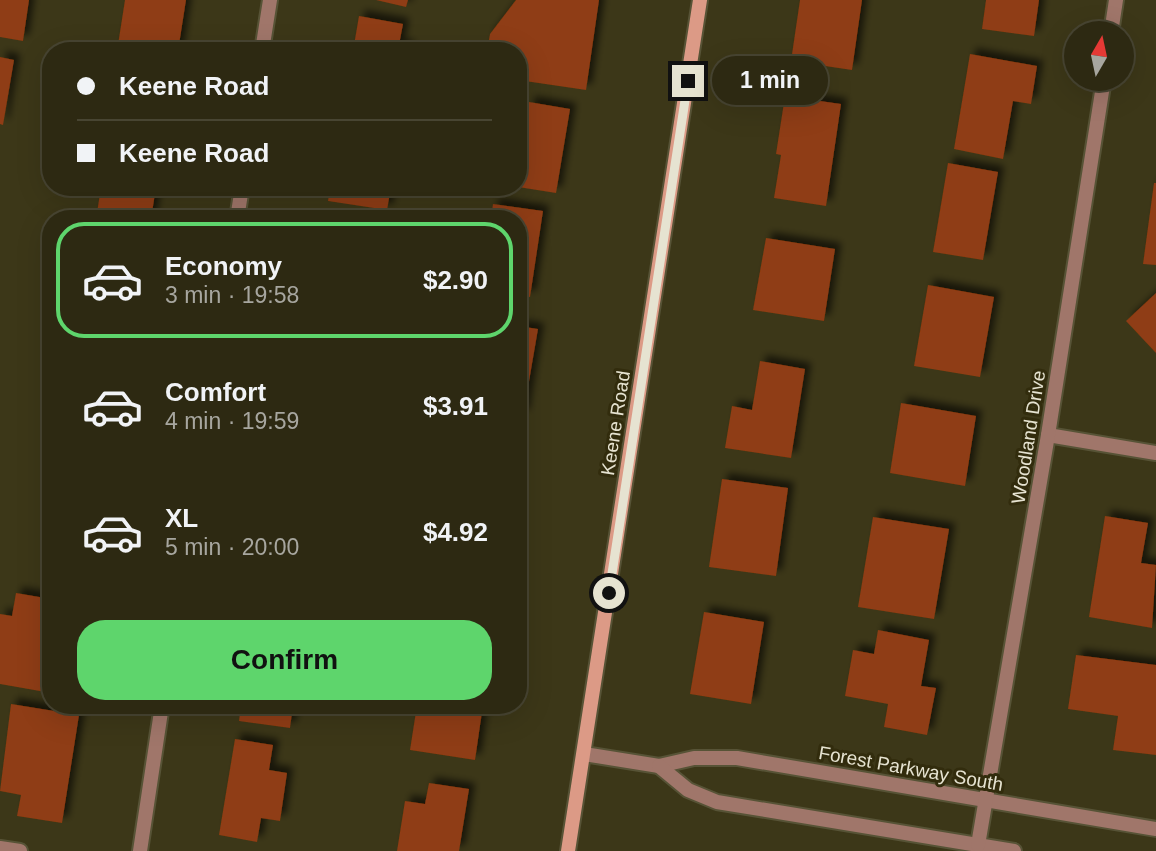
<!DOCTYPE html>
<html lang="en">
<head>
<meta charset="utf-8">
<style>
  :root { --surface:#2d2912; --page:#393520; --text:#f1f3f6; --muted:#a7a69f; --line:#484532; --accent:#5ed56c }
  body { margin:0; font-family:Helvetica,sans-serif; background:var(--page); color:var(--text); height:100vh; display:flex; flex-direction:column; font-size:26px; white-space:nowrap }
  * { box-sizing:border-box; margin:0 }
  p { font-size:23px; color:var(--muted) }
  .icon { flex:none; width:38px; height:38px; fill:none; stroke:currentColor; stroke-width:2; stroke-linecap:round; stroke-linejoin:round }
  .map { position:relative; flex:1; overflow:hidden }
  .side { position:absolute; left:42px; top:210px; width:485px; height:504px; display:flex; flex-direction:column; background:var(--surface); border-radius:28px; box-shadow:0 7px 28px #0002,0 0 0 2px var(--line) }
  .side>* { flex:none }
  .top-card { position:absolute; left:42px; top:42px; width:485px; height:154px; border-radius:28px; box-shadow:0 7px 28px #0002,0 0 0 2px var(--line); display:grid; align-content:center; height:154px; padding:0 35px; background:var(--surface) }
  .needle { width:46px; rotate:9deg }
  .tools { position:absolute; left:1064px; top:21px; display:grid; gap:14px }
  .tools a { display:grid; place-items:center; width:70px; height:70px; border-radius:50%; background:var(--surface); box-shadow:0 7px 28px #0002,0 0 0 2px var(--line); font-size:35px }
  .end { position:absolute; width:32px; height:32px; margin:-16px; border:9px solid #e6e3d1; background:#111; box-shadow:0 0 0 4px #111 }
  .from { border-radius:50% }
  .bubble { position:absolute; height:49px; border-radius:24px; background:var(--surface); box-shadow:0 7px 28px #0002,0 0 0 2px var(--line); font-size:23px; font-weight:700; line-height:49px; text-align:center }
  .top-card b { display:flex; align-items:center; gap:24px; height:66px; font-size:26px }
  .top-card b+b { border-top:2px solid var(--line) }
  .top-card i { width:18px; height:18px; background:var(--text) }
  ul { padding:12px 0 0; list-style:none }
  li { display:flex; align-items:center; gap:21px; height:116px; margin:0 14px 10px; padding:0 21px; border:4px solid transparent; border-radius:28px }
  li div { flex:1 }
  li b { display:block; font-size:26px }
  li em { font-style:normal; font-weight:700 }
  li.current { border-color:var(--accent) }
  li>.icon { width:63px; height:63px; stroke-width:1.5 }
  .cta { display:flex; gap:14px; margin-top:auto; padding:14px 35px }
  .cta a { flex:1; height:80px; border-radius:28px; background:var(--accent); color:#111; font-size:28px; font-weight:700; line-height:80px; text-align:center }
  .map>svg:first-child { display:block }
  .building { fill:#8f3c12; filter:url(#shadow) }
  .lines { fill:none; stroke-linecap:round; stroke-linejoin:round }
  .street-casing { stroke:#575336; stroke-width:18 }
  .secondary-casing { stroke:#575336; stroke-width:18 }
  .street { stroke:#a0766a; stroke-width:14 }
  .secondary { stroke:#dc9a86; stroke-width:14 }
  .route { stroke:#e6e3d1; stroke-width:9 }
  .labels { text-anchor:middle; stroke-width:6; stroke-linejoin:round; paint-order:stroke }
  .street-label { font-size:19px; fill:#e6e3d1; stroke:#322c0d }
</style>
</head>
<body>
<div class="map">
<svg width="1156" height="851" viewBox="0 0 1156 851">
  <defs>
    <filter id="shadow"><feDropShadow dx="6" dy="-6" stdDeviation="3.5" flood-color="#0009"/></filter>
  </defs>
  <rect width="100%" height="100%" fill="#3c3718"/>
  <g class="building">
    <polygon points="0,0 29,0 23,41 0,37"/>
    <polygon points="125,0 186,0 178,51 117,51"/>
    <polygon points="376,0 408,0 406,7"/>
    <polygon points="516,0 599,0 586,90 518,80 518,51 487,51 490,34"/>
    <polygon points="800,0 862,0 852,70 791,61"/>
    <polygon points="986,0 1039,0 1034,36 982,29"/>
    <polygon points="359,16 403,24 399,45 409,47 408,51 353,51"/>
    <polygon points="970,54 1037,66 1031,104 1013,101 1003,159 954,149"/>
    <polygon points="0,57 14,60 3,125 0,124"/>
    <polygon points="785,96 841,104 826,206 774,198 781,155 776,154"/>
    <polygon points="529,102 570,109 556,193 518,187 518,122 526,123"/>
    <polygon points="948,163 998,172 983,260 933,252"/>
    <polygon points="1154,183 1156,183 1156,265 1143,264"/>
    <polygon points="101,187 156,187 151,219 96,219"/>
    <polygon points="330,187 391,187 387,210 328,201"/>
    <polygon points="493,204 543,211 530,297 518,295 518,219 491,219"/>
    <polygon points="766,238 835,249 824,321 753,310"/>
    <polygon points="928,285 994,297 980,377 914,366"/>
    <polygon points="1156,293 1156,353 1126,321"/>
    <polygon points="518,326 538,329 523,416 518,415"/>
    <polygon points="760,361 805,369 791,458 725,448 732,406 752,410"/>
    <polygon points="901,403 976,416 965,486 890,473"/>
    <polygon points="722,479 788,488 776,576 709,567"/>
    <polygon points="49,488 51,488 51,545 40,543"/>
    <polygon points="1105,516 1148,523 1141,563 1156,565 1152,628 1089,617"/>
    <polygon points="873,517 949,529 934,619 858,607"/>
    <polygon points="16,593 51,599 51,693 0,684 0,614 12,616"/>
    <polygon points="704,612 764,622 751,704 690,694"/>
    <polygon points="878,630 929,640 921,686 936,688 927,735 884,727 888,704 845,696 853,650 874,654"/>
    <polygon points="1076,655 1156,665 1156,755 1113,750 1118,716 1068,709"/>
    <polygon points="11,704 79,715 62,823 17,816 21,795 0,791"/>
    <polygon points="241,705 293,705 290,728 239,721"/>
    <polygon points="417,705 483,705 475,760 410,750"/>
    <polygon points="235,739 273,745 269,770 287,773 280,821 261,818 257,842 219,835"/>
    <polygon points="429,783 469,789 459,851 397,851 405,801 425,804"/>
  </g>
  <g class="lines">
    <g class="street-casing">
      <g id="street">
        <polyline points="1111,33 1116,0"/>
        <polyline points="262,51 270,0"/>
        <polyline points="237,219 242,187"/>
        <polyline points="1048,435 1156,453"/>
        <polyline points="584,754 659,766 694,758 737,758 1156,829"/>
        <polyline points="659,766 688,790 717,802 1014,851"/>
        <polyline points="978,845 1048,435 1104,79"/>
        <polyline points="0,848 20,851"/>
        <polyline points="140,851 162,705"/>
      </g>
    </g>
    <g class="secondary-casing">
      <polyline id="secondary" points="568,851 700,0"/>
    </g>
    <use href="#street" class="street"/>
    <use href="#secondary" class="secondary"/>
  </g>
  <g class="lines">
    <polyline class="route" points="609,593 688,81"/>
  </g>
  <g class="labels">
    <g class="street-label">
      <text transform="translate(615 423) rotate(-81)" y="7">Keene Road</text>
      <text transform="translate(1028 437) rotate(-81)" y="7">Woodland Drive</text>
      <text transform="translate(911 768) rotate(10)" y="7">Forest Parkway South</text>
    </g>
  </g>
</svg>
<div class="tools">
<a><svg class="needle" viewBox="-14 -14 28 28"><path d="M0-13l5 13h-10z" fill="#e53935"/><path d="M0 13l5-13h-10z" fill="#a7a69f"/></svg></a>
</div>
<i class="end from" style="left:609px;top:593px"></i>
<i class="end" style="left:688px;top:81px"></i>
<div class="bubble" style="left:712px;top:56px;width:116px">1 min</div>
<div class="top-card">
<b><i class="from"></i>Keene Road</b>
<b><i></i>Keene Road</b>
</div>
<section class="side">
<ul>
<li class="current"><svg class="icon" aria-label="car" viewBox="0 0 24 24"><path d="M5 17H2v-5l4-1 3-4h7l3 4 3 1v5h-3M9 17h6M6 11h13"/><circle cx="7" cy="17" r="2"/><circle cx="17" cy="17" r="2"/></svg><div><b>Economy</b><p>3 min · 19:58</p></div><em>$2.90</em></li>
<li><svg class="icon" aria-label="car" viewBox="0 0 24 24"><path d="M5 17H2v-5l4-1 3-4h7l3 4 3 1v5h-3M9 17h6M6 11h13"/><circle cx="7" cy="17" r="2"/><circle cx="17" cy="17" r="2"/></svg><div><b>Comfort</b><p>4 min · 19:59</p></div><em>$3.91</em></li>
<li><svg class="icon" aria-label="car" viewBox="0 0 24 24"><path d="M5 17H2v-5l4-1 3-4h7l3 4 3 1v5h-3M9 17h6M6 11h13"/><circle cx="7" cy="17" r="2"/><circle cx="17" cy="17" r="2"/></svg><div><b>XL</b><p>5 min · 20:00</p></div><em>$4.92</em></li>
</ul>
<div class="cta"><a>Confirm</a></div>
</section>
</div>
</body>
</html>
